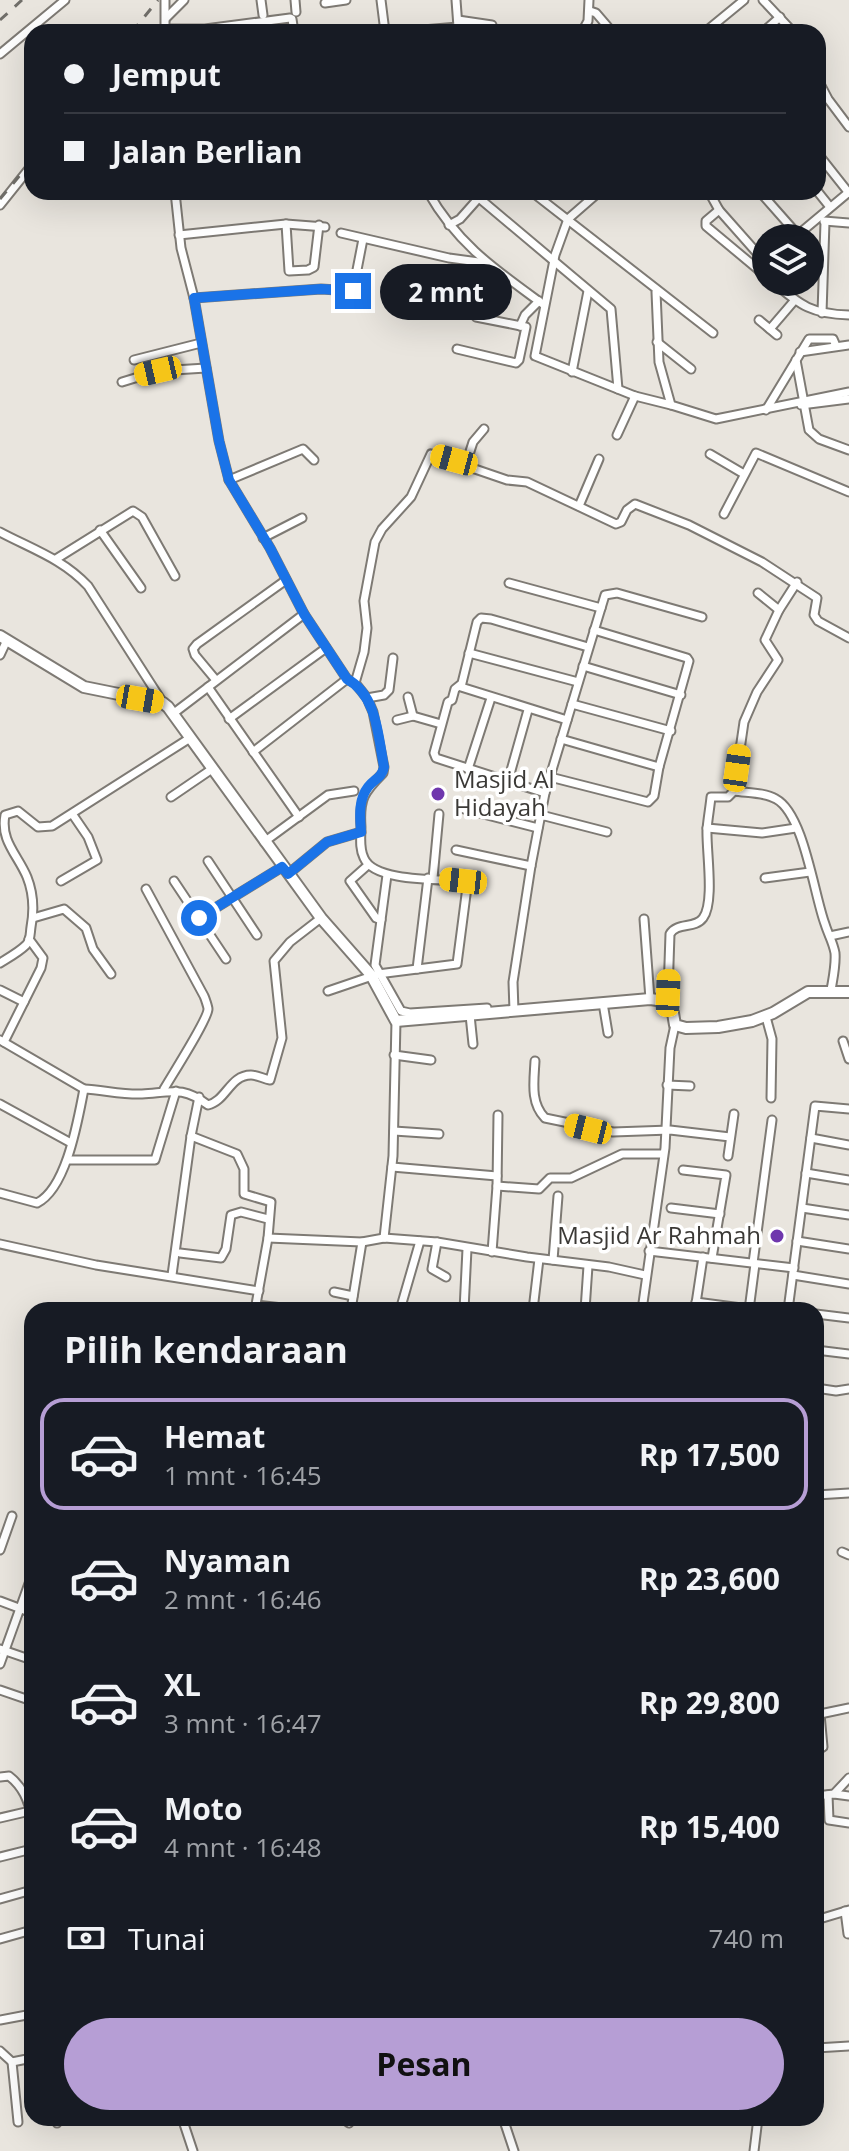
<!DOCTYPE html>
<html lang="id">
<head>
<meta charset="utf-8">
<style>
  :root { --surface:#171b24; --page:#242831; --text:#f1f3f6; --muted:#9ea1a6; --line:#363941; --accent:#b69ed5 }
  body { margin:0; font-family:"Open Sans",sans-serif; background:var(--page); color:var(--text); height:100vh; display:flex; flex-direction:column; font-size:30px; white-space:nowrap }
  * { box-sizing:border-box; margin:0 }
  p { font-size:26px; color:var(--muted) }
  .icon { flex:none; width:44px; height:44px; fill:none; stroke:currentColor; stroke-width:2; stroke-linecap:round; stroke-linejoin:round }
  .map { position:relative; flex:1; overflow:hidden }
  .drawer { position:absolute; left:24px; top:1302px; width:800px; height:824px; display:flex; flex-direction:column; background:var(--surface); border-radius:24px; box-shadow:0 8px 32px #0002 }
  .drawer>* { flex:none }
  .banner { position:absolute; left:24px; top:24px; width:802px; height:176px; border-radius:24px; box-shadow:0 8px 32px #0002; display:grid; align-content:center; height:176px; padding:0 40px; background:var(--surface) }
  .tools { position:absolute; left:752px; top:224px; display:grid; gap:16px }
  .tools a { display:grid; place-items:center; width:72px; height:72px; border-radius:50%; background:var(--surface); box-shadow:0 8px 32px #0002; font-size:40px }
  .end { position:absolute; width:36px; height:36px; margin:-18px; border:10px solid #1a73e8; background:#fff; box-shadow:0 0 0 4px #fff }
  .from { border-radius:50% }
  .bubble { position:absolute; height:56px; border-radius:28px; background:var(--surface); box-shadow:0 8px 32px #0002; font-size:26px; font-weight:700; line-height:56px; text-align:center }
  .car { position:absolute; width:24px; height:48px; margin:-24px -12px; border-radius:10px; box-shadow:0 0 6px 2px #0007; background:linear-gradient(#f5c518 24%,#345 0 40%,#f5c518 0 76%,#345 0 86%,#f5c518 0) }
  .banner b { display:flex; align-items:center; gap:28px; height:76px; font-size:30px }
  .banner b+b { border-top:2px solid var(--line) }
  .banner i { width:20px; height:20px; background:var(--text) }
  ul { padding:0; list-style:none }
  li { display:flex; align-items:center; gap:24px; height:112px; margin:0 16px 12px; padding:0 24px; border:4px solid transparent; border-radius:24px }
  li div { flex:1 }
  li b { display:block; font-size:30px }
  li em { font-style:normal; font-weight:700 }
  li.current { border-color:var(--accent) }
  li>.icon { width:72px; height:72px; stroke-width:1.5 }
  h2 { padding:0 40px; font-size:36px; line-height:96px }
  .pay { display:flex; align-items:center; gap:20px; height:88px; padding:0 40px; font-size:30px }
  .pay p { margin-inline-start:auto }
  .cta { display:flex; gap:16px; margin-top:auto; padding:16px 40px }
  .cta a { flex:1; height:92px; border-radius:48px; background:var(--accent); color:#111; font-size:32px; font-weight:700; line-height:92px; text-align:center }
  .map>svg:first-child { display:block }
  .lines { fill:none; stroke-linecap:round; stroke-linejoin:round }
  .street-casing { stroke:#7e7a74; stroke-width:11 }
  .secondary-casing { stroke:#7e7a74; stroke-width:14 }
  .street { stroke:#fff; stroke-width:7 }
  .secondary { stroke:#fff; stroke-width:10 }
  .rail { stroke:#706e69; stroke-width:3; stroke-dasharray:10 10; stroke-linecap:butt }
  .route { stroke:#1a73e8; stroke-width:10 }
  .poi-dot { fill:#6f37ad; stroke:#fff; stroke-width:3 }
  .labels { text-anchor:middle; stroke-width:7; stroke-linejoin:round; paint-order:stroke }
  .poi-label { font-size:24px; fill:#3b3936; stroke:#fff; text-anchor:start }
</style>
</head>
<body>
<div class="map">
<svg width="849" height="2151" viewBox="0 0 849 2151">
  <rect width="100%" height="100%" fill="#e9e5de"/>
  <g class="lines">
    <g class="street-casing">
      <g id="street">
        <polyline points="165,0 165,32"/>
        <polyline points="261,0 263,15"/>
        <polyline points="295,0 296,12"/>
        <polyline points="381,0 385,32"/>
        <polyline points="456,0 458,27 467,32"/>
        <polyline points="763,0 793,32"/>
        <polyline points="325,3 346,0"/>
        <polyline points="590,11 596,13 608,27"/>
        <polyline points="166,18 184,0"/>
        <polyline points="458,20 492,25"/>
        <polyline points="165,29 205,29 290,18 292,19 294,32"/>
        <polyline points="399,32 458,27"/>
        <polyline points="582,32 588,21 589,0"/>
        <polyline points="705,32 744,0"/>
        <polyline points="763,32 780,17"/>
        <polyline points="0,54 65,0"/>
        <polyline points="818,80 828,99 849,127"/>
        <polyline points="818,154 849,193"/>
        <path d="M 175,192 L 181,248 L 194,298 L 219,441 L 229,480 L 270,548 L 304,614 L 347,679 L 355,683 L 367,698 L 373,712 L 384,767 L 383,773 C 364,792 359,799 361,827 C 361,837 359,848 364,858 C 374,882 439,879 463,881 L 467,887 L 457,964 L 378,974 L 328,991"/>
        <path d="M 428,192 C 458,245 496,270 544,305"/>
        <polyline points="532,192 713,333"/>
        <polyline points="599,192 568,219 555,255 535,356 635,396 671,405"/>
        <polyline points="709,192 719,210 765,262"/>
        <polyline points="760,192 798,235"/>
        <polyline points="818,192 830,207"/>
        <polyline points="479,198 611,309 618,389"/>
        <polyline points="0,205 32,165"/>
        <polyline points="719,210 706,221 706,226 766,276"/>
        <polyline points="824,221 849,223"/>
        <polyline points="286,224 289,271 308,270 314,267 319,225"/>
        <polyline points="449,225 460,219 484,192"/>
        <polyline points="341,233 449,258 486,263"/>
        <polyline points="179,235 286,224 325,227"/>
        <polyline points="794,238 849,192"/>
        <polyline points="356,275 363,239"/>
        <path d="M 773,282 C 801,306 812,314 849,315"/>
        <polyline points="656,292 659,362 671,405 716,419 849,392"/>
        <polyline points="194,298 321,289 353,291 368,298"/>
        <polyline points="822,313 825,222"/>
        <polyline points="759,320 777,335"/>
        <polyline points="520,326 525,315 539,301"/>
        <polyline points="770,329 794,301"/>
        <polyline points="657,342 691,369"/>
        <polyline points="457,349 516,363 519,360 526,327 476,317"/>
        <polyline points="800,352 849,345"/>
        <polyline points="134,360 201,343"/>
        <polyline points="796,360 809,430 819,439 849,450"/>
        <polyline points="572,372 588,291"/>
        <polyline points="122,382 158,371 206,368"/>
        <polyline points="801,405 849,399"/>
        <polyline points="766,410 809,339 833,339 836,346"/>
        <polyline points="617,435 635,396"/>
        <polyline points="710,454 744,474"/>
        <polyline points="465,467 473,442 484,429"/>
        <polyline points="229,480 303,449 314,460"/>
        <polyline points="579,506 599,459"/>
        <polyline points="724,514 756,453 849,492"/>
        <polyline points="100,530 141,588"/>
        <path d="M 0,532 C 32,549 63,559 88,586 L 163,703"/>
        <polyline points="263,538 302,518"/>
        <polyline points="56,559 133,511 142,517 175,576"/>
        <polyline points="509,583 601,608"/>
        <polyline points="758,593 779,610"/>
        <polyline points="469,653 578,682"/>
        <polyline points="0,655 7,640"/>
        <polyline points="583,666 681,695"/>
        <polyline points="215,679 195,655 193,649 197,644 286,580"/>
        <polyline points="355,683 364,652 367,628 364,601 375,542 382,529 411,497 431,454 507,480 527,482 616,524 621,522 627,510 635,504 689,525 762,562 817,598 814,615 818,621 849,638"/>
        <polyline points="460,685 455,689 452,700 448,702 434,753 436,758 545,793"/>
        <polyline points="208,687 299,817"/>
        <polyline points="408,697 413,716"/>
        <polyline points="367,698 384,695 389,690 393,658"/>
        <polyline points="572,704 671,731"/>
        <polyline points="174,713 304,614"/>
        <polyline points="229,719 326,648"/>
        <polyline points="397,720 413,716 441,724"/>
        <polyline points="567,720 461,687 477,622 481,618 491,619 588,647"/>
        <polyline points="561,739 659,767"/>
        <polyline points="253,752 347,679"/>
        <polyline points="468,769 491,698"/>
        <polyline points="550,777 648,802 654,796 659,767 689,661 687,658 594,630"/>
        <polyline points="508,781 528,710"/>
        <polyline points="734,791 744,722 757,692 778,660 765,640 779,610 797,582"/>
        <polyline points="171,797 212,769"/>
        <polyline points="464,809 538,828"/>
        <polyline points="541,815 607,832"/>
        <polyline points="707,828 762,833 796,828"/>
        <polyline points="264,842 328,795 354,791"/>
        <polyline points="456,850 531,866"/>
        <polyline points="208,861 257,935"/>
        <polyline points="368,865 350,881 376,918 381,920"/>
        <polyline points="288,874 327,842 361,832"/>
        <polyline points="387,875 375,965 401,1011 410,1013 487,1008"/>
        <polyline points="433,878 439,814"/>
        <polyline points="765,878 810,872"/>
        <polyline points="61,881 97,860 88,837 73,815"/>
        <polyline points="174,881 226,959"/>
        <path d="M 146,889 L 204,996 C 205,998 208,1007 208,1009 C 208,1019 172,1075 164,1089"/>
        <polyline points="33,918 64,909 86,928 93,949 111,974"/>
        <polyline points="199,918 282,867"/>
        <polyline points="644,919 650,999"/>
        <polyline points="830,936 849,932"/>
        <path d="M 0,963 C 8,958 19,952 26,945 C 31,940 30,933 31,927 C 34,911 33,892 27,877 C 18,855 0,841 5,815 L 18,811 L 38,827 L 52,826 L 190,738"/>
        <polyline points="417,969 428,878"/>
        <polyline points="0,990 24,1002"/>
        <path d="M 665,1001 L 668,993 L 670,934 C 677,922 695,929 703,918 C 715,902 706,850 707,829 C 708,818 710,807 711,797 L 728,797 L 734,791 C 747,793 764,792 776,799 C 804,814 814,895 825,924 C 828,934 833,942 835,953 C 836,965 833,978 831,990"/>
        <polyline points="603,1003 608,1033"/>
        <polyline points="514,1011 513,982 531,866 545,793 605,595 617,593 702,617"/>
        <polyline points="470,1015 473,1044"/>
        <polyline points="766,1017 772,1039 771,1098"/>
        <path d="M 0,1040 L 84,1089 C 78,1119 67,1188 37,1203 L 0,1193"/>
        <polyline points="843,1041 849,1059"/>
        <polyline points="4,1042 41,968 43,958 29,939"/>
        <polyline points="394,1055 431,1060"/>
        <path d="M 535,1061 C 534,1081 530,1103 545,1118 L 613,1132 L 670,1130 L 730,1137"/>
        <polyline points="667,1085 690,1086"/>
        <path d="M 84,1089 C 103,1090 124,1095 142,1094 C 172,1092 183,1086 208,1105 C 226,1101 230,1075 251,1075 C 257,1075 264,1079 270,1080 L 282,1038 L 274,961 L 290,942 L 321,918"/>
        <polyline points="0,1104 71,1143"/>
        <polyline points="394,1131 439,1134"/>
        <polyline points="191,1136 237,1154 244,1169 244,1194 271,1202 268,1238 255,1310"/>
        <polyline points="811,1138 849,1145"/>
        <polyline points="728,1156 734,1114"/>
        <polyline points="68,1160 155,1160 176,1091"/>
        <polyline points="392,1167 497,1176"/>
        <polyline points="683,1170 726,1175 712,1258"/>
        <polyline points="806,1173 849,1180"/>
        <polyline points="497,1186 539,1189 550,1178 571,1178 622,1154 663,1154"/>
        <polyline points="671,1208 720,1214"/>
        <polyline points="802,1208 849,1215"/>
        <polyline points="268,1238 362,1242 384,1238 437,1242 527,1257 609,1267 645,1275"/>
        <polyline points="384,1238 393,1156 396,1021"/>
        <polyline points="797,1241 849,1249"/>
        <polyline points="437,1242 432,1269 446,1277"/>
        <polyline points="0,1244 96,1265 259,1291"/>
        <polyline points="649,1251 794,1268"/>
        <polyline points="492,1252 497,1186 498,1115"/>
        <polyline points="180,1253 221,1258 226,1249 231,1215 241,1212 268,1219"/>
        <polyline points="553,1260 558,1196"/>
        <polyline points="753,1263 772,1120"/>
        <polyline points="172,1275 191,1136 199,1097"/>
        <polyline points="793,1275 849,1284"/>
        <polyline points="334,1292 353,1296"/>
        <polyline points="696,1302 749,1309"/>
        <polyline points="256,1305 300,1310"/>
        <polyline points="351,1310 362,1242"/>
        <polyline points="400,1310 420,1241"/>
        <polyline points="464,1310 467,1249"/>
        <polyline points="533,1310 539,1259"/>
        <polyline points="585,1310 588,1266"/>
        <polyline points="642,1310 665,1148 670,1048 675,1025"/>
        <polyline points="695,1310 703,1257"/>
        <polyline points="749,1310 755,1264"/>
        <polyline points="788,1310 815,1106 849,1109"/>
        <polyline points="816,1314 849,1318"/>
        <polyline points="816,1350 849,1354"/>
        <polyline points="816,1388 836,1391 849,1389"/>
        <polyline points="816,1495 849,1493"/>
        <polyline points="0,1550 12,1516"/>
        <polyline points="842,1552 849,1555"/>
        <polyline points="0,1601 32,1613"/>
        <polyline points="0,1649 32,1660"/>
        <polyline points="0,1664 32,1575"/>
        <polyline points="0,1690 32,1701"/>
        <polyline points="816,1751 823,1747 820,1714 849,1708"/>
        <path d="M 0,1777 L 9,1776 C 23,1787 28,1800 32,1817"/>
        <polyline points="834,1794 849,1796"/>
        <polyline points="828,1795 829,1820 849,1823"/>
        <polyline points="816,1796 834,1794 849,1778"/>
        <polyline points="0,1818 30,1811"/>
        <polyline points="0,1857 32,1849"/>
        <polyline points="0,1899 32,1890"/>
        <polyline points="845,1911 848,1934"/>
        <polyline points="816,1920 849,1910"/>
        <polyline points="817,1920 818,1945"/>
        <polyline points="0,1939 32,1930"/>
        <polyline points="32,1975 32,1977"/>
        <polyline points="0,2020 32,2014"/>
        <polyline points="816,2048 849,2046"/>
        <polyline points="0,2051 12,2062 32,2058"/>
        <polyline points="12,2062 18,2122"/>
        <polyline points="57,2118 57,2123"/>
        <polyline points="182,2118 193,2151"/>
        <polyline points="342,2118 349,2123"/>
        <polyline points="503,2118 514,2151"/>
        <polyline points="754,2151 758,2118"/>
      </g>
    </g>
    <g class="secondary-casing">
      <polyline id="secondary" points="0,636 84,687 163,703 168,707 321,918 371,975 396,1021 650,999 665,1001 673,1013 675,1025 686,1028 718,1027 752,1021 773,1013 808,992 849,992"/>
    </g>
    <use href="#street" class="street"/>
    <use href="#secondary" class="secondary"/>
    <g class="rail">
      <polyline points="0,20 22,0"/>
      <polyline points="132,32 158,0"/>
      <polyline points="0,199 32,161"/>
    </g>
  </g>
  <g class="lines">
    <path class="route" d="M 199,918 L 282,867 L 288,874 L 327,842 L 361,832 C 360,817 358,800 368,787 C 374,779 382,778 384,767 C 378,736 377,695 347,679 L 304,614 L 270,548 L 229,480 L 219,441 L 194,298 L 321,289 L 353,291"/>
  </g>
  <g class="poi-dot">
    <circle cx="438" cy="794" r="8"/>
    <circle cx="777" cy="1236" r="8"/>
  </g>
  <g class="labels">
    <g class="poi-label">
      <text x="454" y="788">Masjid Al<tspan x="454" dy="28">Hidayah</tspan></text>
      <text x="761" y="1244" text-anchor="end">Masjid Ar Rahmah</text>
    </g>
  </g>
</svg>
<div class="tools">
<a><svg class="icon" aria-label="layers" viewBox="0 0 24 24"><path d="M12 4l9 5-9 5-9-5zM3 14l9 5 9-5"/></svg></a>
</div>
<i class="end from" style="left:199px;top:918px"></i>
<i class="end" style="left:353px;top:291px"></i>
<div class="bubble" style="left:380px;top:264px;width:132px">2 mnt</div>
<i class="car" style="left:158px;top:371px;rotate:257deg"></i>
<i class="car" style="left:454px;top:460px;rotate:285deg"></i>
<i class="car" style="left:140px;top:699px;rotate:100deg"></i>
<i class="car" style="left:737px;top:768px;rotate:8deg"></i>
<i class="car" style="left:463px;top:881px;rotate:276deg"></i>
<i class="car" style="left:668px;top:993px;rotate:2deg"></i>
<i class="car" style="left:588px;top:1129px;rotate:284deg"></i>
<div class="banner">
<b><i class="from"></i>Jemput</b>
<b><i></i>Jalan Berlian</b>
</div>
<section class="drawer">
<h2>Pilih kendaraan</h2>
<ul>
<li class="current"><svg class="icon" aria-label="car" viewBox="0 0 24 24"><path d="M5 17H2v-5l4-1 3-4h7l3 4 3 1v5h-3M9 17h6M6 11h13"/><circle cx="7" cy="17" r="2"/><circle cx="17" cy="17" r="2"/></svg><div><b>Hemat</b><p>1 mnt · 16:45</p></div><em>Rp 17,500</em></li>
<li><svg class="icon" aria-label="car" viewBox="0 0 24 24"><path d="M5 17H2v-5l4-1 3-4h7l3 4 3 1v5h-3M9 17h6M6 11h13"/><circle cx="7" cy="17" r="2"/><circle cx="17" cy="17" r="2"/></svg><div><b>Nyaman</b><p>2 mnt · 16:46</p></div><em>Rp 23,600</em></li>
<li><svg class="icon" aria-label="car" viewBox="0 0 24 24"><path d="M5 17H2v-5l4-1 3-4h7l3 4 3 1v5h-3M9 17h6M6 11h13"/><circle cx="7" cy="17" r="2"/><circle cx="17" cy="17" r="2"/></svg><div><b>XL</b><p>3 mnt · 16:47</p></div><em>Rp 29,800</em></li>
<li><svg class="icon" aria-label="car" viewBox="0 0 24 24"><path d="M5 17H2v-5l4-1 3-4h7l3 4 3 1v5h-3M9 17h6M6 11h13"/><circle cx="7" cy="17" r="2"/><circle cx="17" cy="17" r="2"/></svg><div><b>Moto</b><p>4 mnt · 16:48</p></div><em>Rp 15,400</em></li>
</ul>
<div class="pay"><svg class="icon" aria-label="cash" viewBox="0 0 24 24"><path d="M3 7h18v10H3z"/><circle cx="12" cy="12" r="2"/></svg>Tunai<p>740 m</p></div>
<div class="cta"><a>Pesan</a></div>
</section>
</div>
</body>
</html>
